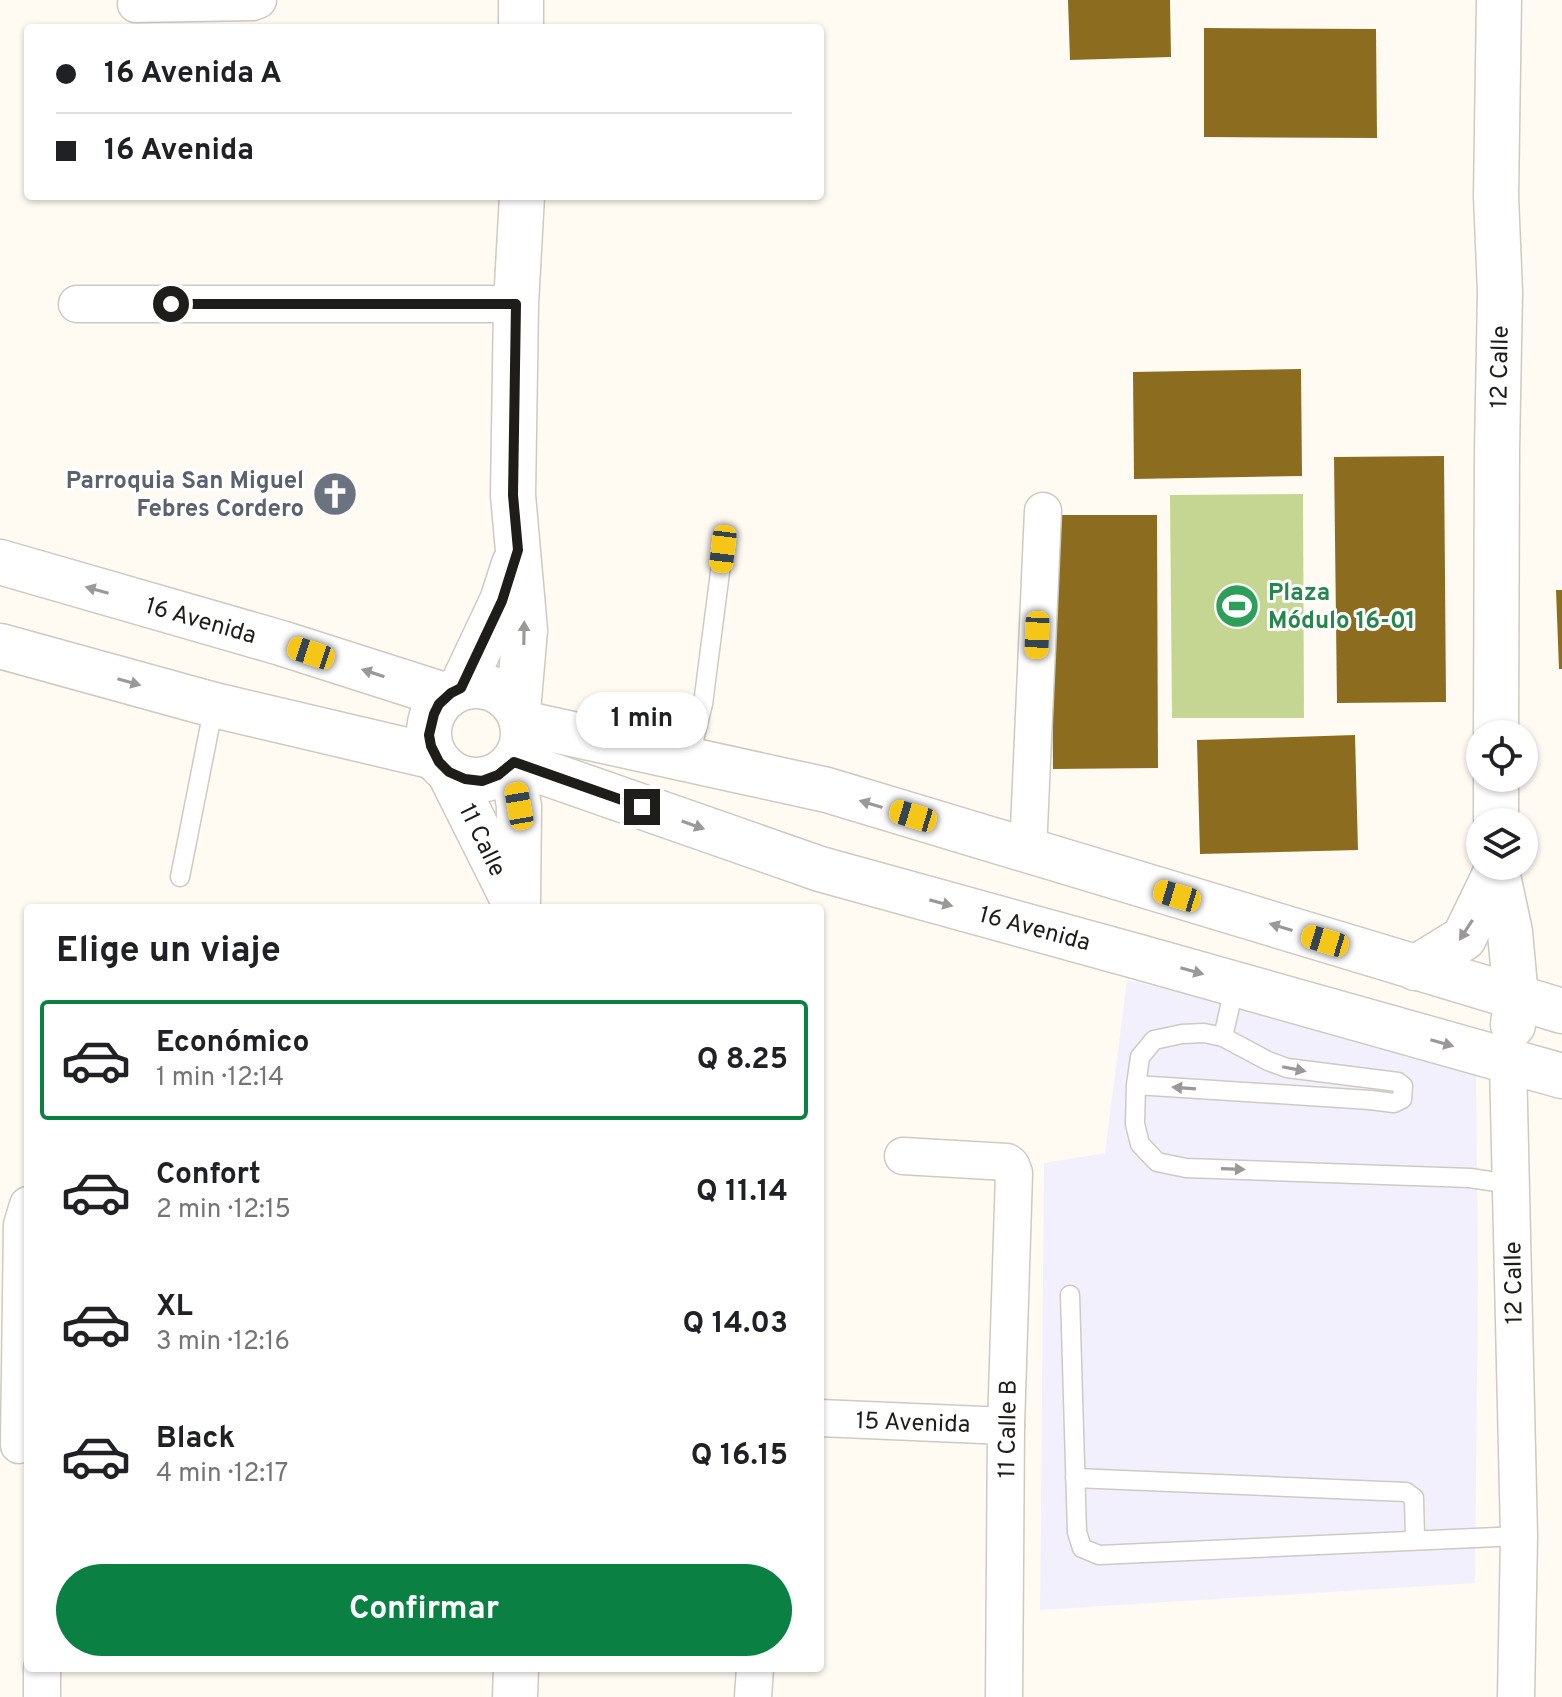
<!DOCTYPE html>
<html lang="es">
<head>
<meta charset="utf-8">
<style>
  :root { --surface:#fff; --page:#f2f2f2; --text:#202124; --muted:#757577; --line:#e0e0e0; --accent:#0b8043 }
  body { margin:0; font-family:Overpass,sans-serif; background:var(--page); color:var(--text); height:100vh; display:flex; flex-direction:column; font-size:30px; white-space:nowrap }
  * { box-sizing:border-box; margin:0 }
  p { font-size:26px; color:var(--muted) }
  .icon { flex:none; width:44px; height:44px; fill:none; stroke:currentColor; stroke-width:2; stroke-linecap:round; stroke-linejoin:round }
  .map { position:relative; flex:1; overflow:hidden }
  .side { position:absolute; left:24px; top:904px; width:800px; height:768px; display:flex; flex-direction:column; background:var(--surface); border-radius:8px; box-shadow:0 2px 6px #0004 }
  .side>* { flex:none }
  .guide { position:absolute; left:24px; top:24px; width:800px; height:176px; border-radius:8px; box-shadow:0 2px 6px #0004; display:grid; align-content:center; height:176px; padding:0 32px; background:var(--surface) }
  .buttons { position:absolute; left:1466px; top:720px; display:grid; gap:16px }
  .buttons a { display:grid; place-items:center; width:72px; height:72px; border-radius:50%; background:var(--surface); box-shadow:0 2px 6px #0004; font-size:40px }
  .end { position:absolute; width:36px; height:36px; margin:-18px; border:10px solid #1f1d19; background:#fff; box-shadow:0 0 0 4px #fff }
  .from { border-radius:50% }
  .bubble { position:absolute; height:56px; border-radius:28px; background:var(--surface); box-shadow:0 2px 6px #0004; font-size:26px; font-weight:700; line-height:56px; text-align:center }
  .car { position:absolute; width:24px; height:48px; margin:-24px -12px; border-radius:10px; box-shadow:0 0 6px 2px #0007; background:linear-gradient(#f5c518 24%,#345 0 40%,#f5c518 0 76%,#345 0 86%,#f5c518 0) }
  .guide b { display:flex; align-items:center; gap:28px; height:76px; font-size:30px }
  .guide b+b { border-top:2px solid var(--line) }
  .guide i { width:20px; height:20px; background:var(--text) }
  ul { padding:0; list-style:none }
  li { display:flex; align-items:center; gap:24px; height:120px; margin:0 16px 12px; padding:0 16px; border:4px solid transparent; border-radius:8px }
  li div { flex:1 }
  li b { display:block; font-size:30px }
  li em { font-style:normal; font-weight:700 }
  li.active { border-color:var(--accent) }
  li>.icon { width:72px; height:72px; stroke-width:1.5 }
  h2 { padding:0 32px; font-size:36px; line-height:96px }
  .action { display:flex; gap:16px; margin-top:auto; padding:16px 32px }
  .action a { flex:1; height:92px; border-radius:48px; background:var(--accent); color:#fff; font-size:32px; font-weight:700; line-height:92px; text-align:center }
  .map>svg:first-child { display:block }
  .commercial { fill:#f2f0fd }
  .green { fill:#c5d692 }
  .building { fill:#8c6d20 }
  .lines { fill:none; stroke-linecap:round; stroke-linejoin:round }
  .lane-casing { stroke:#cfcac1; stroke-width:21 }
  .street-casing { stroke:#cfcac1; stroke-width:39 }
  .secondary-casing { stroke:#cfcac1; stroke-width:47 }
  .lane { stroke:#fff; stroke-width:18 }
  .street { stroke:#fff; stroke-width:36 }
  .secondary { stroke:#fff; stroke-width:44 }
  .oneway { fill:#9a9998 }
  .route { stroke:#1f1d19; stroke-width:10 }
  .labels { text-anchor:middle; stroke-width:6; stroke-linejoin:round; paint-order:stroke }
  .street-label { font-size:24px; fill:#1f1d19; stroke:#fff }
  .worship-label { font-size:24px; font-weight:bold; fill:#5b616d; stroke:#fff; text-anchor:end }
  .leisure-label { font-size:24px; font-weight:bold; fill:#27864d; stroke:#fff; text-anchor:start }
</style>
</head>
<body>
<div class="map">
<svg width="1562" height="1697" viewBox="0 0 1562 1697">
  <rect width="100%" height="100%" fill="#fffbf3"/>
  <polygon class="commercial" points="1127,980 1476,1061 1478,1283 1475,1583 1040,1610 1044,1163 1105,1153"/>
  <polygon class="green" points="1303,494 1304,718 1172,718 1170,495"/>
  <g class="building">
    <polygon points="1068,0 1170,0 1171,57 1070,60"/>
    <polygon points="1204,28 1376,29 1377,138 1204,137"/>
    <polygon points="1301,369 1302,476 1134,479 1133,372"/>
    <polygon points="1444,456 1446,702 1337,703 1334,457"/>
    <polygon points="1051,515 1157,515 1158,768 1053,769"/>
    <polygon points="1556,590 1562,590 1562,669 1559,669"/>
    <polygon points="1355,735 1358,850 1200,854 1197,740"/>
  </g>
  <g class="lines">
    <g class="lane-casing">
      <g id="lane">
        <polyline points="689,760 703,704 723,549"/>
        <polyline points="180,877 214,705"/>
        <polyline points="1223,1037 1235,984"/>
        <polyline points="1136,1085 1370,1100 1394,1103 1402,1099 1403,1086 1398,1082 1287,1068 1268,1061 1223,1037 1204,1033 1182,1034 1154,1040 1140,1057 1136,1085 1135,1124 1140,1144 1157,1162 1186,1168 1470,1178 1510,1184"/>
        <polyline points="1070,1295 1077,1532 1082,1548 1099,1555 1519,1536"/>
        <polyline points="1075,1478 1406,1492 1414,1498 1415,1540"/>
      </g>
    </g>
    <g class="street-casing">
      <g id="street">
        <polyline points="136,4 253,2 258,0"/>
        <polyline points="77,304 516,304"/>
        <polyline points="1028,851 1043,511"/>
        <polyline points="1508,1062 1519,1536 1516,1697"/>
        <polyline points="903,1156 1007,1162 1011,1165 1014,1173 1006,1426 1004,1697"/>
        <polyline points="820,1418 1006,1426"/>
        <polyline points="19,1445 22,1225 28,1205"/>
        <polyline points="42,1697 42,1668"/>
        <polyline points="753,1697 755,1668"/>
      </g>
    </g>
    <g class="secondary-casing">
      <g id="secondary">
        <polyline points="521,0 521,28"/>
        <polyline points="0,562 281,643 447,696"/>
        <polyline points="0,646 214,705 435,757"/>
        <circle cx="476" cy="733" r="47"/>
        <polyline points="461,688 502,601 514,564"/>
        <polyline points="518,711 525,630 513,495 516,304 522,196"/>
        <polyline points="522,723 827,790 1562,1011"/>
        <polyline points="1496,734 1497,450 1500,292 1496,196 1499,0"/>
        <polyline points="514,762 820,869 1139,957 1562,1076"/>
        <polyline points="512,764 519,806 518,902"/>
        <polyline points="449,772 517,908"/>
        <polyline points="1496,822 1496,778"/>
        <polyline points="1496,866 1510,932 1516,998 1513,1025"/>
        <polyline points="1415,968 1464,938 1496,872"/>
        <polyline points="515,1697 516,1668"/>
      </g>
    </g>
    <use href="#lane" class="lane"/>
    <use href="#street" class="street"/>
    <use href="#secondary" class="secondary"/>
  </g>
  <defs><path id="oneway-solid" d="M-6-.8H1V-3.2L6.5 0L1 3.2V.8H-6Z" transform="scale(2)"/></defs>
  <g class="oneway">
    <use href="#oneway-solid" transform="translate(97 590) rotate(-164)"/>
    <use href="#oneway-solid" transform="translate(524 633) rotate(-89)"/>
    <use href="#oneway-solid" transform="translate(373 673) rotate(-162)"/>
    <use href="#oneway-solid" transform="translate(129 682) rotate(16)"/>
    <use href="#oneway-solid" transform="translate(871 804) rotate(-163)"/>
    <use href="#oneway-solid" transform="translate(693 825) rotate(19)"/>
    <use href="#oneway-solid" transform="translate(941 903) rotate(15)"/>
    <use href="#oneway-solid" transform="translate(1281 927) rotate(-163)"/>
    <use href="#oneway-solid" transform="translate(1466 930) rotate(123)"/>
    <use href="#oneway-solid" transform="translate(1192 971) rotate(16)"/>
    <use href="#oneway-solid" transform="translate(1442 1043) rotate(16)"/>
    <use href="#oneway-solid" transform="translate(1294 1069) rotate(11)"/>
    <use href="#oneway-solid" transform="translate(1184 1088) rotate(-176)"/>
    <use href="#oneway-solid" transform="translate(1233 1169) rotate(2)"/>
  </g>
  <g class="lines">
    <polyline class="route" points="171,304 516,304 513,495 518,550 502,601 461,688 451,693 439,704 434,714 429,735 431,746 439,762 449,772 465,779 482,781 498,775 514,762 642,807"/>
  </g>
  <defs>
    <g id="church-disc" transform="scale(2.3)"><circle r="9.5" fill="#6b7280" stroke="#fff"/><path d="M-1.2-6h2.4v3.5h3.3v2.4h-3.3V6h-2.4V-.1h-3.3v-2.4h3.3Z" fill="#fff"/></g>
    <g id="stadium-disc" transform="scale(2.3)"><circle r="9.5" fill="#2e9e5b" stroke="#fff"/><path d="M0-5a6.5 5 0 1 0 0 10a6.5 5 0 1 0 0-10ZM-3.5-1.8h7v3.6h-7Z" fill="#fff"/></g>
  </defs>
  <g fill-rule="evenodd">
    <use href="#church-disc" x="335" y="494"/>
    <use href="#stadium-disc" x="1237" y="606"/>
  </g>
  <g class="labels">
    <g class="street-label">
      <text transform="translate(1499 367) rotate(-89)" y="8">12 Calle</text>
      <text transform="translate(201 620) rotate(16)" y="8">16 Avenida</text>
      <text transform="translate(483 840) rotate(64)" y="8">11 Calle</text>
      <text transform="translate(1035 928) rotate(15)" y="8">16 Avenida</text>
      <text transform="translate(1513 1283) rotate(-91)" y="8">12 Calle</text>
      <text transform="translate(913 1422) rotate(2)" y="8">15 Avenida</text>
      <text transform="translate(1007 1429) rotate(-89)" y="8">11 Calle B</text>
    </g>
    <g class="worship-label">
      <text x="304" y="488">Parroquia San Miguel<tspan x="304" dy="28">Febres Cordero</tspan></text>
    </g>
    <g class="leisure-label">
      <text x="1268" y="600">Plaza<tspan x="1268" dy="28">Módulo 16-01</tspan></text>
    </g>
  </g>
</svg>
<div class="buttons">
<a><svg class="icon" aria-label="locate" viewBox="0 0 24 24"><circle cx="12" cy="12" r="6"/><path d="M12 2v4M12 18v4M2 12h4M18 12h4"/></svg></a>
<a><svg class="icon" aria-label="layers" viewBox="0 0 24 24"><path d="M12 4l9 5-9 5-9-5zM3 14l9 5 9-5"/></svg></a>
</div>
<i class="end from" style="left:171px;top:304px"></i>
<i class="end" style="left:642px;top:807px"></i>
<div class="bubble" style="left:576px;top:692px;width:132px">1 min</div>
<i class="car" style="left:723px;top:549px;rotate:187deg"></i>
<i class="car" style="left:1037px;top:635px;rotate:182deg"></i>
<i class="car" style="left:311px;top:653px;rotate:288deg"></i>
<i class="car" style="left:519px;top:806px;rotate:350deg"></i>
<i class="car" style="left:913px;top:816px;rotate:287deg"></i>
<i class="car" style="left:1177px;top:896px;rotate:287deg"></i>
<i class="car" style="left:1325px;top:941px;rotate:287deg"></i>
<div class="guide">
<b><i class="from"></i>16 Avenida A</b>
<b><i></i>16 Avenida</b>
</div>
<section class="side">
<h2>Elige un viaje</h2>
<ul>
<li class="active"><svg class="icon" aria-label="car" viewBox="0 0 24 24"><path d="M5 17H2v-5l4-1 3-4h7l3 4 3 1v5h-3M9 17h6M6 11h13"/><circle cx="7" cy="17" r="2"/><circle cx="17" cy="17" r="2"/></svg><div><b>Económico</b><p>1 min · 12:14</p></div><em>Q 8.25</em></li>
<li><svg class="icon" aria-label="car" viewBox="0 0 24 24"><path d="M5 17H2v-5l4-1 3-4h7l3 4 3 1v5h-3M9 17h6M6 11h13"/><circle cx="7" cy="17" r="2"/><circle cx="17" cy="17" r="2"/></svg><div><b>Confort</b><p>2 min · 12:15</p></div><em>Q 11.14</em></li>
<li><svg class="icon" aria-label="car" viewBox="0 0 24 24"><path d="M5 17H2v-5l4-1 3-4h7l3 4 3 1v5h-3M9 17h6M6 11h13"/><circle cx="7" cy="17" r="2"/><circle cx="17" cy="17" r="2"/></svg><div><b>XL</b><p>3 min · 12:16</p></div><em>Q 14.03</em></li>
<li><svg class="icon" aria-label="car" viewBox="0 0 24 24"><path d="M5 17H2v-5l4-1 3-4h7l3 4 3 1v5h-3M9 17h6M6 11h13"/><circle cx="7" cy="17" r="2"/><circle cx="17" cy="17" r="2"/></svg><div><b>Black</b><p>4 min · 12:17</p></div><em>Q 16.15</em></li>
</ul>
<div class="action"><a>Confirmar</a></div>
</section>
</div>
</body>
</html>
